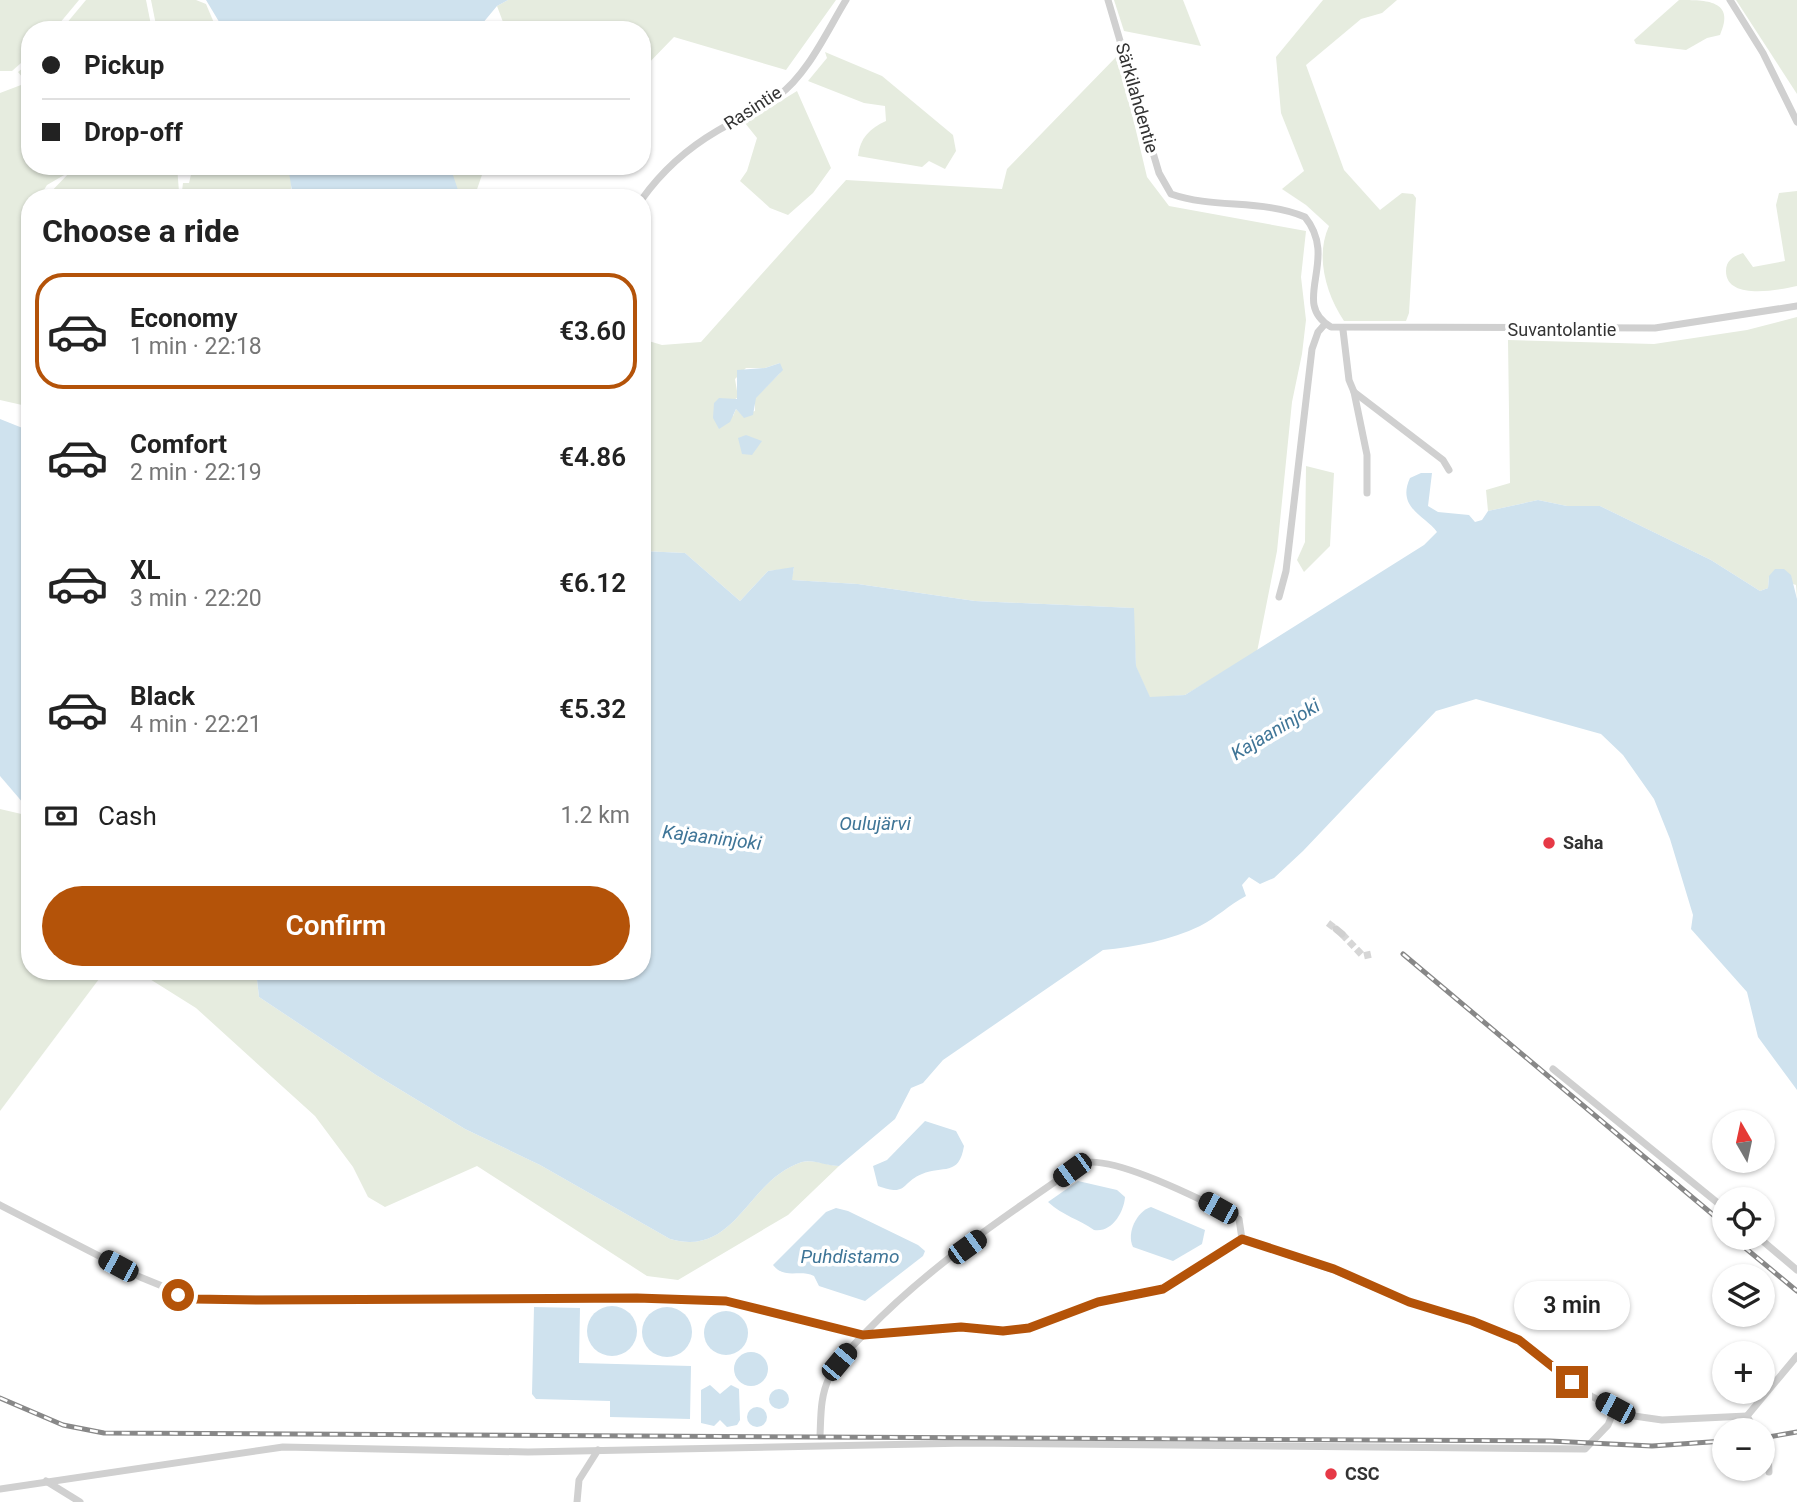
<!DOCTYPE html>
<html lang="en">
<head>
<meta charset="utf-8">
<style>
  :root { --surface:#fff; --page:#f6f6f6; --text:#222; --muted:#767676; --line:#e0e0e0; --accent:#b45309 }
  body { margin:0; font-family:Roboto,sans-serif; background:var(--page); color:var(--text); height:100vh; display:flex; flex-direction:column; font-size:26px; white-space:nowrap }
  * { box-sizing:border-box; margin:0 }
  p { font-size:23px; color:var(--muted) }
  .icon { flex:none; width:38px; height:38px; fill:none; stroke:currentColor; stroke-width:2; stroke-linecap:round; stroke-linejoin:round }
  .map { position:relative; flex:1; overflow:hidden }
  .sheet { position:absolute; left:21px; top:189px; width:630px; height:791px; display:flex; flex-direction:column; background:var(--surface); border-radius:28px; box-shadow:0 2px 5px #0004 }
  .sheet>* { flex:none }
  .top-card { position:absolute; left:21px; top:21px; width:630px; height:154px; border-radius:28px; box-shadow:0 2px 5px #0004; display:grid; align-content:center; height:154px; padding:0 21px; background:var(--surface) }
  .needle { width:46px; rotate:351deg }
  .controls { position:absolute; left:1712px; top:1110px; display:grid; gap:14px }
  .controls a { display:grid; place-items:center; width:63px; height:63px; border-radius:50%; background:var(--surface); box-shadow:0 2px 5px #0004; font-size:35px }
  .end { position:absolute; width:32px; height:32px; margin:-16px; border:9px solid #b45309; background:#fff; box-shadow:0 0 0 4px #fff }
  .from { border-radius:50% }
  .bubble { position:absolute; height:49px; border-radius:24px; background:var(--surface); box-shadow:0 2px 5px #0004; font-size:23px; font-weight:600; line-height:49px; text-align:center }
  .car { position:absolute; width:21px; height:42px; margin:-21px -10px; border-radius:9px; box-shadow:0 0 5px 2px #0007; background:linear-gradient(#222 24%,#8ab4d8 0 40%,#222 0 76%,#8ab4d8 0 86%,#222 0) }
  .top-card b { display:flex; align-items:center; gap:24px; height:66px; font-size:26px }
  .top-card b+b { border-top:2px solid var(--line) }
  .top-card i { width:18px; height:18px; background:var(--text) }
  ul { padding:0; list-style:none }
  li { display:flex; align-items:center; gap:21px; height:116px; margin:0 14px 10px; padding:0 7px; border:4px solid transparent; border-radius:28px }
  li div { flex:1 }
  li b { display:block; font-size:26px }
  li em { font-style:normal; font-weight:600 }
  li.current { border-color:var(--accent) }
  li>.icon { width:63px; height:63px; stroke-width:1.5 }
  h2 { padding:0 21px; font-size:32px; line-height:84px }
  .pay { display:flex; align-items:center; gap:18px; height:77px; padding:0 21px; font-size:26px }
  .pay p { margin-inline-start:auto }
  .cta { display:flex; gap:14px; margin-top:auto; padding:14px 21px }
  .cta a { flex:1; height:80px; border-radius:42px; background:var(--accent); color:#fff; font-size:28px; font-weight:600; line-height:80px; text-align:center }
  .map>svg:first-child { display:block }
  .green { fill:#e6ecdf; fill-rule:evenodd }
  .water { fill:#cfe2ee }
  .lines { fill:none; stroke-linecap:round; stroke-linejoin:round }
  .street-tunnel { stroke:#d6d6d6; stroke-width:7; stroke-dasharray:7 3.5; stroke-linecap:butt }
  .street { stroke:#d0d0d0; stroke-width:7 }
  .rail-casing { stroke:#888; stroke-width:5 }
  .rail { stroke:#fff; stroke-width:2.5; stroke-dasharray:8; stroke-linecap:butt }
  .route { stroke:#b45309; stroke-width:9 }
  .poi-dot { fill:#e63946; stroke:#fff; stroke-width:2.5 }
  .labels { text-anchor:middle; stroke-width:7; stroke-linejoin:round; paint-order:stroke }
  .street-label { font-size:18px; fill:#333; stroke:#fff }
  .poi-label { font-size:18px; font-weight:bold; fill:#333; stroke:#fff; text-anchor:start }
  .water-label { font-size:19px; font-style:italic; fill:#3f7597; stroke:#fff }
</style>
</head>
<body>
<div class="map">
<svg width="1797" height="1502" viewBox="0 0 1797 1502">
  <rect width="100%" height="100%" fill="#fff"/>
  <g class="green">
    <polygon points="0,0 79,0 54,30 30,30 30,55 12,71 0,71"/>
    <polygon points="86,0 146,0 152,30 61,30"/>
    <polygon points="151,0 196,0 206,4 217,30 157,30"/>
    <polygon points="508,0 836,0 786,70 674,37 642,70 642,30 506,30 497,6"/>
    <polygon points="1114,0 1183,0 1201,46 1124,31"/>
    <path d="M 1323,0 L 1397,0 L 1382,13 L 1361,19 L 1306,65 L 1344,170 L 1380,210 L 1402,193 L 1413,194 L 1416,198 L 1409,313 L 1406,321 L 1344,321 C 1326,294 1315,256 1329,226 L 1306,205 L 1282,189 L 1304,171 L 1281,113 L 1276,57 Z"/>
    <path d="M 1679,0 C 1706,0 1736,0 1720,35 L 1707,38 L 1686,50 L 1636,44 L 1634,40 Z"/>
    <polygon points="1736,0 1797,0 1797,94"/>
    <path d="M 825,52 L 882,76 L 953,135 L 956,151 L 945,169 L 929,161 L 922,167 L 858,156 C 860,138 870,128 886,121 L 885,106 L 864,103 L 808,81 L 827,58 Z"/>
    <path d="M 1118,55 L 1147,177 L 1169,206 L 1306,231 L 1301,277 L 1306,320 L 1302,354 L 1292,402 L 1277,551 L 1257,652 L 1185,695 L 1150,698 L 1136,667 L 1133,608 L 975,601 L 858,584 L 791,580 L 794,568 L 768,571 L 740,601 L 685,553 L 642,551 L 642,339 L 662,345 L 701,342 L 846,180 L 1002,189 L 1007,169 ZM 780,363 L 780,373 L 755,398 L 755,411 L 742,415 L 736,409 L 733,416 L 727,399 L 733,401 L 738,397 L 735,379 L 746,368 L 765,368 Z"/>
    <polygon points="30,62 30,166 177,166 179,192 182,191 183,183 189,183 193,166 293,166 290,198 45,198 71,171 47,185 39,198 30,198 30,395 24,394 22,405 0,400 0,93 21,85 23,78 18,72"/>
    <polygon points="797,91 831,168 813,193 788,215 770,208 740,181 747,171 757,138 745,123"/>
    <polygon points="450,166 485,166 474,198 457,198"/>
    <path d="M 1797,191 L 1797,286 C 1779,290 1726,301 1726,271 C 1726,260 1734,256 1743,253 L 1753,267 L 1785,261 L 1776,205 L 1779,193 Z"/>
    <polygon points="1797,317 1797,599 1796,585 1769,576 1768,588 1760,591 1711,560 1600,506 1567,506 1538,500 1488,511 1486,490 1510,483 1508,340 1654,344 1747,330"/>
    <polygon points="1306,466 1334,473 1330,546 1304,572 1297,560 1305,542"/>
    <polygon points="0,809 30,816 30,971 105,971 0,1111"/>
    <path d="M 137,971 L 256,971 L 259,997 L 376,1075 L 465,1129 L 540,1165 L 670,1239 C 737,1258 746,1180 802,1162 C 814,1159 826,1165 839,1166 L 788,1215 L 678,1280 L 647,1276 L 477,1166 L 385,1207 L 368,1197 L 353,1167 L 315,1116 L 196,1008 Z"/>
  </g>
  <g class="water">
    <polygon points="206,0 508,0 497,6 477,30 224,30"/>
    <polygon points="288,166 450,166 458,190 457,198 293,198"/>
    <polygon points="780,363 783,370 756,398 753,415 744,418 736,409 730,422 719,429 713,418 714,403 719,398 737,399 737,370 765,368"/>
    <polygon points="0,419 30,431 30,811 0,776"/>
    <polygon points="746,435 762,441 752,455 742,454 738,438"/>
    <path d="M 1421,473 L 1432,473 L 1428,506 L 1438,512 L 1469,515 L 1475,522 L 1482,520 L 1488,511 L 1538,500 L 1567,506 L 1600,506 L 1711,560 L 1760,591 L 1768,588 L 1769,576 L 1775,569 L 1784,569 L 1791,575 L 1797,599 L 1797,1090 L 1758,1037 L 1747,992 L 1691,929 L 1693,915 L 1670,839 L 1654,799 L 1623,755 L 1601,734 L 1476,699 L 1436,711 L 1303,851 L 1274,878 L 1260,884 L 1249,877 L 1242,885 L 1246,896 C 1229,905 1216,918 1200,926 C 1171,940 1135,947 1103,950 L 943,1060 L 923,1083 L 911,1088 L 895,1119 L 839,1166 C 826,1166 814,1159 802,1162 C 746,1180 737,1258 670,1239 L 540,1165 L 465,1129 L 376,1075 L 259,997 L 256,971 L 642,971 L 642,551 L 685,553 L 740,601 L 768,571 L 794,567 L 792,580 L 858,584 L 975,601 L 1134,608 L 1136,666 L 1150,697 L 1185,695 L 1424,545 L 1437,532 C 1426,516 1396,508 1410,478 Z"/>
    <path d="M 925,1121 L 956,1131 L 964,1146 C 959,1177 943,1165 922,1174 C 900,1183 908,1197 878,1186 L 873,1166 L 887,1160 Z"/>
    <path d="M 1078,1181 L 1117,1190 L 1125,1197 C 1124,1212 1112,1233 1094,1230 C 1079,1219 1063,1216 1048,1202 Z"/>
    <path d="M 1151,1207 L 1205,1230 L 1202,1244 L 1173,1261 L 1133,1247 C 1126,1233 1137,1211 1151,1207 Z"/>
    <path d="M 836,1208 L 848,1211 L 918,1245 L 925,1251 L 923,1256 L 865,1301 L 819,1286 L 814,1276 C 799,1269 785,1280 773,1265 L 826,1212 Z"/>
    <circle cx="612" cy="1331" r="25"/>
    <polygon points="534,1307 580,1308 579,1363 691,1366 690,1419 610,1417 610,1401 536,1399 532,1394"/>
    <circle cx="667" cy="1332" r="25"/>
    <circle cx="726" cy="1333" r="22"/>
    <circle cx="751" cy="1369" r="17"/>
    <polygon points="710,1385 720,1394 731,1385 739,1389 740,1420 737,1425 727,1427 720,1420 714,1426 701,1423 701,1390"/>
    <circle cx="779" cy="1399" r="10"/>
    <circle cx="757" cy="1417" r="10"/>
  </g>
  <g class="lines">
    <g class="street-tunnel">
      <polyline points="1328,923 1336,929"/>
      <polyline points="1342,934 1363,956 1372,954"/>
    </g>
    <g class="street">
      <path d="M 1108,0 L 1159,173 L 1171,194 C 1214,209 1263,199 1305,217 C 1340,260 1289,303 1331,327 L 1655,328 L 1797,306"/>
      <polyline points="1730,0 1763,53 1797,122"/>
      <path d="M 642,199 C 662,171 688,148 717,131 C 737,119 760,110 778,96 C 808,74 827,31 846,0"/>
      <polyline points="1343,330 1349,380 1354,392 1443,460 1449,470"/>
      <polyline points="1354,392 1367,455 1367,493"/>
      <polyline points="1279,597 1286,571 1312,349 1318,332 1325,324"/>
      <polyline points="1336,929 1342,934"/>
      <polyline points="1553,1069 1724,1208"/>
      <path d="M 0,1205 L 140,1277 L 194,1299 L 637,1298 L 726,1301 L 863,1335 L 961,1327 L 1003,1331 L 1029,1328 L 1098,1302 L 1163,1289 L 1242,1239 L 1239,1219 C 1210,1204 1110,1152 1081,1164 C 1008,1214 927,1268 866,1332 C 853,1346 837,1360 829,1378 C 820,1397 821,1416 820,1436"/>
      <polyline points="1758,1237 1797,1270"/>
      <polyline points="1242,1239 1334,1270 1409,1302 1472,1321 1519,1340 1591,1396 1627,1415 1662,1420 1747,1416"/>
      <polyline points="1755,1430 1747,1416 1797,1356"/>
      <polyline points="1762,1443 1768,1453 1769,1472"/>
      <polyline points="46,1481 80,1502"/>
      <polyline points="0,1489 283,1447 528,1452 968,1443 1585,1449 1608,1425 1615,1408"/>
      <polyline points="577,1502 579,1480 598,1450"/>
    </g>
    <g class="rail-casing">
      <g id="rail">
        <polyline points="1403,954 1724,1224"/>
        <polyline points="1732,1237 1797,1291"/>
        <polyline points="0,1398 63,1425 104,1433 1550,1441 1652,1446 1724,1441"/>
        <polyline points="1762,1438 1797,1432"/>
      </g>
    </g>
    <use href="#rail" class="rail"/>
  </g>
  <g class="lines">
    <polyline class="route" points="178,1295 194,1299 262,1300 637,1298 726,1301 863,1335 961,1327 1003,1331 1029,1328 1098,1302 1163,1289 1242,1239 1334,1269 1409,1302 1472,1321 1519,1340 1572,1382"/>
  </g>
  <g class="poi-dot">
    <circle cx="1549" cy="843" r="7"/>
    <circle cx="1331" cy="1474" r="7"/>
  </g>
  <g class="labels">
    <g class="street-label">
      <text transform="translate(1137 98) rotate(74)" y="6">Särkilahdentie</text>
      <text transform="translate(753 108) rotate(-33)" y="6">Rasintie</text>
      <text x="1562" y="336">Suvantolantie</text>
    </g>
    <g class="poi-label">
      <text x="1563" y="849">Saha</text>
      <text x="1345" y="1480">CSC</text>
    </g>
    <g class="water-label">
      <text transform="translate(1275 729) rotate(-31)" y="7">Kajaaninjoki</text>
      <text x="875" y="830">Oulujärvi</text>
      <text transform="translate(712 837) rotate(7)" y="7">Kajaaninjoki</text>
      <text x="850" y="1263">Puhdistamo</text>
    </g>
  </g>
</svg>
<div class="controls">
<a><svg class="needle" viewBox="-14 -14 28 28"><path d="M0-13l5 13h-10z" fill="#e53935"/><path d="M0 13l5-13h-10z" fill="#767676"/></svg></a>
<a><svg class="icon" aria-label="locate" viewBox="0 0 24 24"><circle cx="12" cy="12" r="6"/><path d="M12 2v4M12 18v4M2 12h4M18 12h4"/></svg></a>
<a><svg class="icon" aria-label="layers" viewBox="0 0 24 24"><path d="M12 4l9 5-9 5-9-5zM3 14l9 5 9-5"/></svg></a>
<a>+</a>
<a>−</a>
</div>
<i class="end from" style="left:178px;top:1295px"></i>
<i class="end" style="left:1572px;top:1382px"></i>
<div class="bubble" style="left:1514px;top:1281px;width:116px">3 min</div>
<i class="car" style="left:1072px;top:1170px;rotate:234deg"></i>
<i class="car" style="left:1218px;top:1208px;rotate:299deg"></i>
<i class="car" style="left:967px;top:1247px;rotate:54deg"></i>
<i class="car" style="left:118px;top:1266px;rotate:298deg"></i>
<i class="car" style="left:839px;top:1362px;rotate:40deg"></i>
<i class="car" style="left:1615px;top:1408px;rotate:298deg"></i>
<div class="top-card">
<b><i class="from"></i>Pickup</b>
<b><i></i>Drop-off</b>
</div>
<section class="sheet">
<h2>Choose a ride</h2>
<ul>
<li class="current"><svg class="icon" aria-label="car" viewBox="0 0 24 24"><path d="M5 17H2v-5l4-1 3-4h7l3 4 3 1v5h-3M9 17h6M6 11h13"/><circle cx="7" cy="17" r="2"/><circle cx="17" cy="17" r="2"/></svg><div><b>Economy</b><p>1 min · 22:18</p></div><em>€3.60</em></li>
<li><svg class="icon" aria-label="car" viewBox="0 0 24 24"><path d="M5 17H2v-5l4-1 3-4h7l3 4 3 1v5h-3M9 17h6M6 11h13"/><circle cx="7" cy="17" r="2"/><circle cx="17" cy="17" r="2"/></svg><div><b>Comfort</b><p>2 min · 22:19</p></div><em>€4.86</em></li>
<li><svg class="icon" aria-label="car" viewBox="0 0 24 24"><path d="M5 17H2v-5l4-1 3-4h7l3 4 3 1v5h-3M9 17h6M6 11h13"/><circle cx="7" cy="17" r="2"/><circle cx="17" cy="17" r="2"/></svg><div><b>XL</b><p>3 min · 22:20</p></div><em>€6.12</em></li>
<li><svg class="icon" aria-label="car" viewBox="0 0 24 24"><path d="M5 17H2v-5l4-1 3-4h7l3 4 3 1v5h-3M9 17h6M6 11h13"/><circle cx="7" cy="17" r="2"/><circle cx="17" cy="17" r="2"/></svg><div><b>Black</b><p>4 min · 22:21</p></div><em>€5.32</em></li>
</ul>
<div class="pay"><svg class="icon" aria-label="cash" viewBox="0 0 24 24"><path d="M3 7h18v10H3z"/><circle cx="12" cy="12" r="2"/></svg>Cash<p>1.2 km</p></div>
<div class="cta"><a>Confirm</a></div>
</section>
</div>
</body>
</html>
